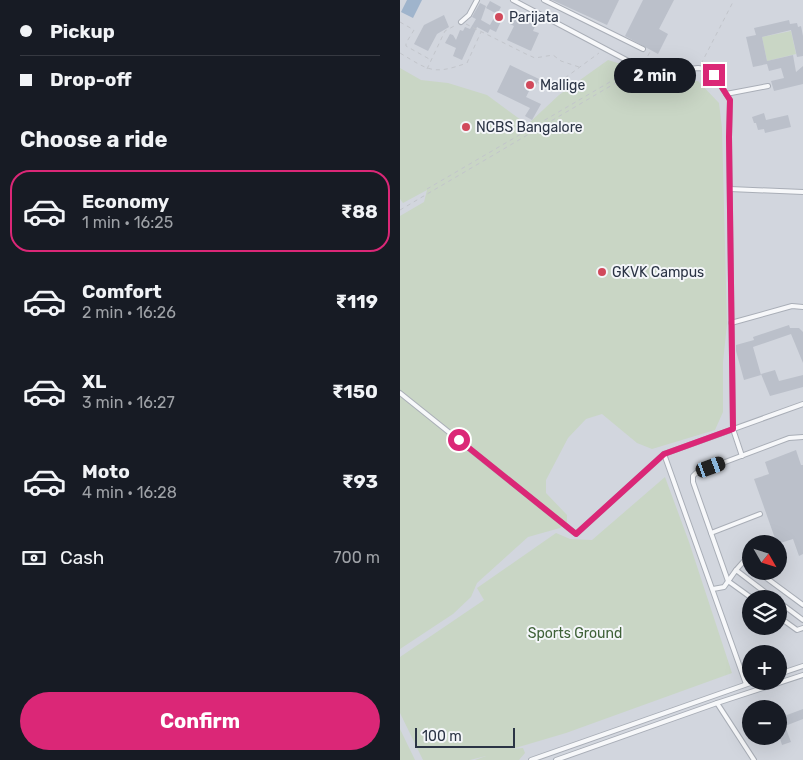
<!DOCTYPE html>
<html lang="en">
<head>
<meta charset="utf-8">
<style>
  :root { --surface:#171b24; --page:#242831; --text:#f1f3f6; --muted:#9ea1a6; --line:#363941; --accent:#db2777 }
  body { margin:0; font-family:Rubik,sans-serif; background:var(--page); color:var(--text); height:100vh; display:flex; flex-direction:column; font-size:19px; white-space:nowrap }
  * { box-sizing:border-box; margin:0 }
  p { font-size:16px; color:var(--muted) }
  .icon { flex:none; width:28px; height:28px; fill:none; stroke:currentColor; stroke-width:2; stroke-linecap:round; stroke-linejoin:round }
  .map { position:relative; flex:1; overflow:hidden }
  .details { display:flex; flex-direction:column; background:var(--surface); width:400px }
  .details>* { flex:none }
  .hud { display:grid; align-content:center; height:110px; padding:0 20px; background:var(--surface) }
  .needle { width:32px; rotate:129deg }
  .fabs { position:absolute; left:342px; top:535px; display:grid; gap:10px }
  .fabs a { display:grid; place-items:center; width:45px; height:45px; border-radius:50%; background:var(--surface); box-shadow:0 5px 20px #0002; font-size:25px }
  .scale { position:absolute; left:15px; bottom:12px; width:100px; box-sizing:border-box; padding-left:5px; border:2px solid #2b3445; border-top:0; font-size:14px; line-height:18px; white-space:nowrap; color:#2b3445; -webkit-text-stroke:4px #f4f6f9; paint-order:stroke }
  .end { position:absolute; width:22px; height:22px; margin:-11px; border:6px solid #db2777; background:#fff; box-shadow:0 0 0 2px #fff }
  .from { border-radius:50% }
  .bubble { position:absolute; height:35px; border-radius:18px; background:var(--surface); box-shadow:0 5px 20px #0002; font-size:16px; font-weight:700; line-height:35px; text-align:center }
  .car { position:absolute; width:15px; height:30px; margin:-15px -8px; border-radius:6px; box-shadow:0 0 4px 1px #0007; background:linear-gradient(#222 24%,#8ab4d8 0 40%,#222 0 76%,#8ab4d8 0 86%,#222 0) }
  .hud b { display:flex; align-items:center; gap:18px; height:48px; font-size:19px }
  .hud b+b { border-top:1px solid var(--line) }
  .hud i { width:12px; height:12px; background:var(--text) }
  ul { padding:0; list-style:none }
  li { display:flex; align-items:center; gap:15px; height:82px; margin:0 10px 8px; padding:0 10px; border:2px solid transparent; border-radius:20px }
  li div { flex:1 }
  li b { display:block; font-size:19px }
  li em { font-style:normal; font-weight:700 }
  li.on { border-color:var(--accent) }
  li>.icon { width:45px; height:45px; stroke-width:1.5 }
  h2 { padding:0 20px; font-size:22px; line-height:60px }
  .pay { display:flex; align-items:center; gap:12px; height:55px; padding:0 20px; font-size:19px }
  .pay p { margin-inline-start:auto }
  .cta { display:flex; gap:10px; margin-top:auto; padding:10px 20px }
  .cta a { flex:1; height:58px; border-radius:30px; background:var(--accent); color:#fff; font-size:20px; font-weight:700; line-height:58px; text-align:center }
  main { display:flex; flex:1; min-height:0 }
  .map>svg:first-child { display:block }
  .built { fill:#d2d6de; fill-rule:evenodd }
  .green { fill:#c9d6c5 }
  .water { fill:#9fb4cc }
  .building { fill:#bbc0ca }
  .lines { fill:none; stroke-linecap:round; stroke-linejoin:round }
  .lane-casing { stroke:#a9aeb7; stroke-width:6 }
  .path { stroke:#c2c5cb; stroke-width:1; stroke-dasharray:4 4; stroke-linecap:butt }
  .lane { stroke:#f7f8fa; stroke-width:4 }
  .route { stroke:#db2777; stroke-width:6 }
  .poi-dot { fill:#d1495b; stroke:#f4f6f9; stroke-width:2 }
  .labels { text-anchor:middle; stroke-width:4; stroke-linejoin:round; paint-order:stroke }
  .poi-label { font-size:14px; fill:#2b3445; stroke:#f4f6f9; text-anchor:start }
  .park-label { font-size:14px; fill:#3f6138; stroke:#f4f6f9 }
</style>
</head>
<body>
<main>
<section class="details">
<div class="hud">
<b><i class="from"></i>Pickup</b>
<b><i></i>Drop-off</b>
</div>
<h2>Choose a ride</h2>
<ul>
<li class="on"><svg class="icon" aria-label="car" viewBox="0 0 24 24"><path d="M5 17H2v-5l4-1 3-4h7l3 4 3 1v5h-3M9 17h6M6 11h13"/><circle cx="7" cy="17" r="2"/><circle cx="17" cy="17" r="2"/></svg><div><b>Economy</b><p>1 min · 16:25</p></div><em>₹88</em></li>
<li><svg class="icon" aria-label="car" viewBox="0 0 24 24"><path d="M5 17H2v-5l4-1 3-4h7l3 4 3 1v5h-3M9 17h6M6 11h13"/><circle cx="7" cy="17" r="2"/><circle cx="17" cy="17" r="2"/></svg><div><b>Comfort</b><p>2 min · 16:26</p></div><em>₹119</em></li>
<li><svg class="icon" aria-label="car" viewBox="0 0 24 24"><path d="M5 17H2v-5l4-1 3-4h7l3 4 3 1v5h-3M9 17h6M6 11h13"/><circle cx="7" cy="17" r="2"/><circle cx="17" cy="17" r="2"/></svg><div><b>XL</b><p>3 min · 16:27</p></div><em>₹150</em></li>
<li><svg class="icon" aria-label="car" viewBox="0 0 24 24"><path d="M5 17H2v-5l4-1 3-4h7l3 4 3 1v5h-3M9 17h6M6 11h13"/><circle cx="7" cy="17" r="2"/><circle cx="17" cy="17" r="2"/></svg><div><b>Moto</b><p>4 min · 16:28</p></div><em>₹93</em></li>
</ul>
<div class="pay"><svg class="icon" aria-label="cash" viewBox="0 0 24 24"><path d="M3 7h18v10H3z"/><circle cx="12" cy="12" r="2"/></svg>Cash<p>700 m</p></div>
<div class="cta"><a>Confirm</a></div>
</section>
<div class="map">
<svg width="403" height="760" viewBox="0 0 403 760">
  <rect width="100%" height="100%" fill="#e4e7ec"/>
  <path class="built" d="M 0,0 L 403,0 L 403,760 L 0,760 ZM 351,544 L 379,544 L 379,571 L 351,571 ZM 351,599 L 379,599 L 379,626 L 351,626 ZM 351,654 L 379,654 L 379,681 L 351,681 ZM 351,709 L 379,709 L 379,736 L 351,736 Z"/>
  <g class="green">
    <polygon points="391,31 396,54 367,61 362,37"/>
    <polygon points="208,60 221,64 239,76 273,81 298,81 319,103 322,128 327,324 323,362 323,412 315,430 252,449 237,443 202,414 186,419 168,438 146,480 146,493 167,515 167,523 160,528 128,537 77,583 71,597 53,614 0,649 0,216 24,202 27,190 3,203 0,199 0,68 21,80 48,83 87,95 121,120 129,123 159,95"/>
    <polygon points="265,477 289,542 332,673 166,733 112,749 123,748 125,753 119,760 75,760 86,756 70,760 23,760 0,713 0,657 84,600 77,588 156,533 170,539 192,540"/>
    <polygon points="0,729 15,760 0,760"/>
  </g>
  <polygon class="water" points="7,0 22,0 13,18 1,12"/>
  <g class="building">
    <polygon points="152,0 219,0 207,25"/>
    <polygon points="243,0 274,0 259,29 268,34 258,54 225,36"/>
    <polygon points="90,1 101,7 97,14 86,8"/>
    <polygon points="80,3 86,6 81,20 90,25 96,14 103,17 96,32 90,29 88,33 77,27 62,60 53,56 56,48 45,43 50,34 53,35 56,40 60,30 63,31 65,27 70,29 76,19 72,17"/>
    <polygon points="114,11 137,22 133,31 139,33 131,51 107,40 114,26 108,23"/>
    <polygon points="44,15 49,27 37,34 28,51 14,44 24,25"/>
    <polygon points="389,20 390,24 397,23 398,27 401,26 403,36 403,56 397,57 391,30 362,37 367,61 393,55 396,72 403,66 403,84 374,91 371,81 384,78 381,68 369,71 367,64 353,67 346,37 356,35 354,28"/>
    <polygon points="110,65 139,79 134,89 131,87 126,97 141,104 132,120 125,116 130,108 97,92"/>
    <polygon points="364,113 366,120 388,115 391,127 365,133 364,129 358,130 356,123 354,123 352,117"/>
    <polygon points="389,325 390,328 399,328 403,332 403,363 391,334 353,347 361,375 344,380 336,351 336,345 354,340 353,337"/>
    <polygon points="375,370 379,381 403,375 403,387 370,396 361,374"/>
    <polygon points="396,450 401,465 403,465 403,554 399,556 393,539 377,544 354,479 369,474 365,462"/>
    <polygon points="403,709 403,719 385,726 391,742 382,745 379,735 379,728 381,727 379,718"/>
  </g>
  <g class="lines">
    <g class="lane-casing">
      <g id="lane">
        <polyline points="113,0 251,73 298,68 306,69 314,75 330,100 329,137 333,429 342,456"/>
        <polyline points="144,0 243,49"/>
        <polyline points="61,22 69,15 77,0"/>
        <polyline points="326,94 368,86"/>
        <polyline points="330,189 403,192"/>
        <polyline points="331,323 392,306 403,307"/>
        <polyline points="0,393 176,534 264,454"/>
        <polyline points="311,533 360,514"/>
        <polyline points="336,570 344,561 351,567"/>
        <polyline points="357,571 403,605"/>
        <polyline points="313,589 324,587 336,570 374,599"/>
        <polyline points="353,599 328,581 293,482 293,476 296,473 389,438 403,437"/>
        <polyline points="379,602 403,620"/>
        <polyline points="379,617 397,630 403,628"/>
        <polyline points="379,674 403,666"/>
        <polyline points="346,684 264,454 403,404"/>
        <polyline points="317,703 354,760"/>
        <polyline points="131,760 356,681"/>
        <polyline points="156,760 317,703 403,675"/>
      </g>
    </g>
    <g class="path">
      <polyline points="0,22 14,30 6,43 6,46 31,60"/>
      <polyline points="66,24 126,54 135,58 153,55 161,61 179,67"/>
      <path d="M 0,53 C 30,71 33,75 67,63 L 81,32"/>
      <polyline points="244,63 251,50"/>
      <polyline points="301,64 334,0"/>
      <polyline points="27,69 45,31 56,25"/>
      <polyline points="137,82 146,87 154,86 199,53"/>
      <polyline points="27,189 232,69"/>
      <polyline points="0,210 236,71"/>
    </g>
    <use href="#lane" class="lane"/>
  </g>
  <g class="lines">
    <polyline class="route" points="59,440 176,534 264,454 333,429 329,137 330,100 314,75"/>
  </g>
  <g class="poi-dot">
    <circle cx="99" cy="17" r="5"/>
    <circle cx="130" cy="85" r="5"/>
    <circle cx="66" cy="127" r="5"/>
    <circle cx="202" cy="272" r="5"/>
  </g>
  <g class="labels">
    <g class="poi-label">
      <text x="109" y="22">Parijata</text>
      <text x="140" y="90">Mallige</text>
      <text x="76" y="132">NCBS Bangalore</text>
      <text x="212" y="277">GKVK Campus</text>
    </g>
    <g class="park-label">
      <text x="175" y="638">Sports Ground</text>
    </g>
  </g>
</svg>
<div class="fabs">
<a><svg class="needle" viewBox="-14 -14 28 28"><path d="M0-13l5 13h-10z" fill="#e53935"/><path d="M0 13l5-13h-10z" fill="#9ea1a6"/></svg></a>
<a><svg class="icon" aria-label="layers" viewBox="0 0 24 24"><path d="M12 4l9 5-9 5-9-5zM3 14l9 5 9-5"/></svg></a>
<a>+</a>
<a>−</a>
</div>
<div class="scale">100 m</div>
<i class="end from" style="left:59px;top:440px"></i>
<i class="end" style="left:314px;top:75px"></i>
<div class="bubble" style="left:214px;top:58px;width:82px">2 min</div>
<i class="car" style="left:311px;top:467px;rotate:70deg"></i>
</div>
</main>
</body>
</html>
